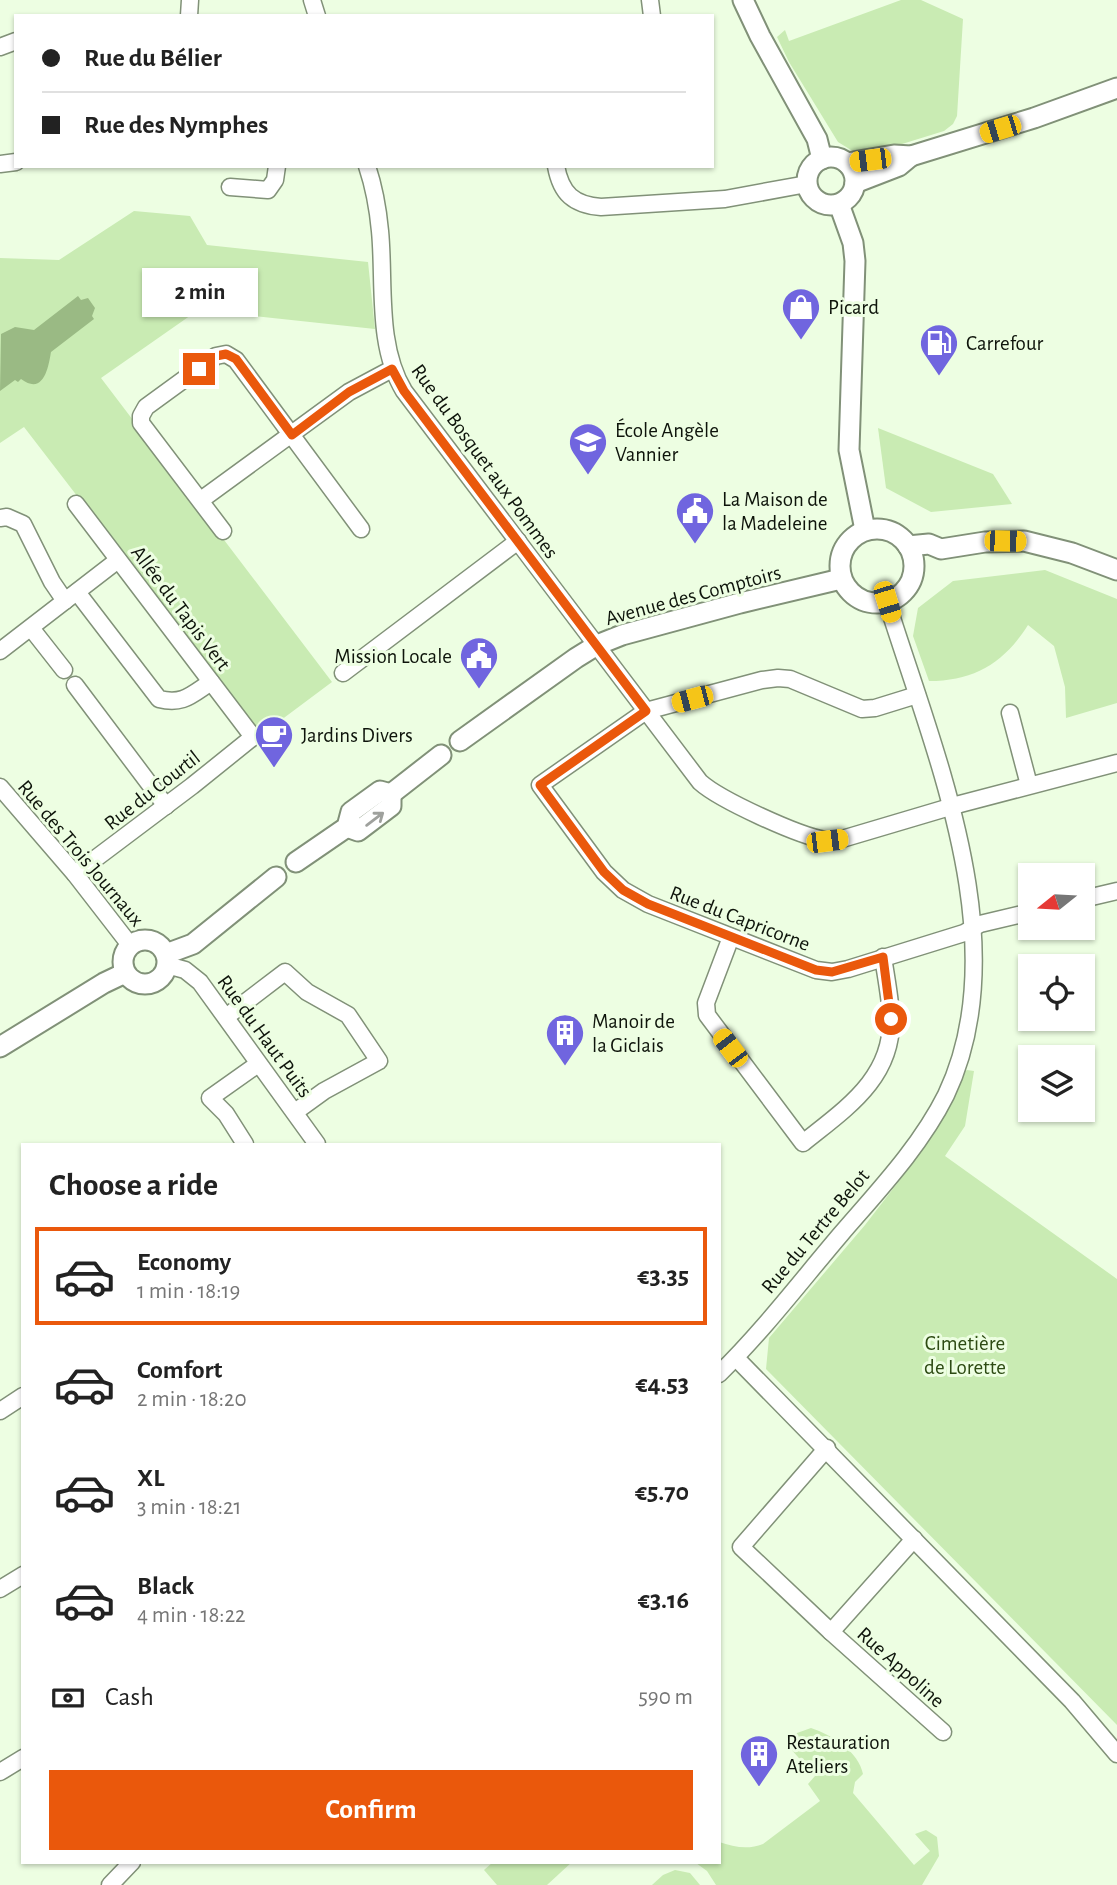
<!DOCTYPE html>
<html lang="en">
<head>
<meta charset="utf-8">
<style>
  :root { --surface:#fff; --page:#f2f2f2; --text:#222; --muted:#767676; --line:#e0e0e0; --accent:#ea580c }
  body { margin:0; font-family:"Alegreya Sans",sans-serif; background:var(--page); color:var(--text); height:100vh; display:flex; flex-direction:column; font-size:26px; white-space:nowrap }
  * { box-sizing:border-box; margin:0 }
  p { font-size:23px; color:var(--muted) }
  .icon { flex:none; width:38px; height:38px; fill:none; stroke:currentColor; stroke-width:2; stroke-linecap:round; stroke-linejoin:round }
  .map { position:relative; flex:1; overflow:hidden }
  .side { position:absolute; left:21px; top:1143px; width:700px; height:721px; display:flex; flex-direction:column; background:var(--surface); border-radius:0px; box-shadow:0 2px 5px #0004 }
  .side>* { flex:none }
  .top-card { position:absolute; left:14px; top:14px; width:700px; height:154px; border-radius:0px; box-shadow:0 2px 5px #0004; display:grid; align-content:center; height:154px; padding:0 28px; background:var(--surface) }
  .needle { width:46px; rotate:252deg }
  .fabs { position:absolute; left:1018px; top:863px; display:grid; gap:14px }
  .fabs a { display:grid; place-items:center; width:77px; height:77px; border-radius:0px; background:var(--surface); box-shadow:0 2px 5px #0004; font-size:35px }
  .end { position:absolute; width:32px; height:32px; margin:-16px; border:9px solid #ea580c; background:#fff; box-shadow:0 0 0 4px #fff }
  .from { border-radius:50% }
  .bubble { position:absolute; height:49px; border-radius:0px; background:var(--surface); box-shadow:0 2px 5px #0004; font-size:23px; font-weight:700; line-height:49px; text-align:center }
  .car { position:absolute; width:21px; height:42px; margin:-21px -10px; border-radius:9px; box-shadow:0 0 5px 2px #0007; background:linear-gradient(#f5c518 24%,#345 0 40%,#f5c518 0 76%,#345 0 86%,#f5c518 0) }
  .top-card b { display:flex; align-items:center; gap:24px; height:66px; font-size:26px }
  .top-card b+b { border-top:2px solid var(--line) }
  .top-card i { width:18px; height:18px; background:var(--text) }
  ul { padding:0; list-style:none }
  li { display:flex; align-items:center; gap:21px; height:98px; margin:0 14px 10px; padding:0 14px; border:4px solid transparent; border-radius:0px }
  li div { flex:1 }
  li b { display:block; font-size:26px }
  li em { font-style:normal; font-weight:700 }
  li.current { border-color:var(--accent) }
  li>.icon { width:63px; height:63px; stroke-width:1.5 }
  h2 { padding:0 28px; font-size:32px; line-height:84px }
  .pay { display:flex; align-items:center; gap:18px; height:77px; padding:0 28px; font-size:26px }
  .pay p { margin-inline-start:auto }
  .primary-button { display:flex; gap:14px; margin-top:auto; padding:14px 28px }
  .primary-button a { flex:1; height:80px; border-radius:0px; background:var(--accent); color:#fff; font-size:28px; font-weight:700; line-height:80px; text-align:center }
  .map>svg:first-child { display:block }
  .green { fill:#c9ebb3 }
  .water { fill:#9aba84 }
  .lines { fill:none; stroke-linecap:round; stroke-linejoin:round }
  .minor-casing { stroke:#819178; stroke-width:19 }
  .tertiary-casing { stroke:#819178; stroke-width:23 }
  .minor { stroke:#fff; stroke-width:16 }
  .tertiary { stroke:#fff; stroke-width:19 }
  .oneway { stroke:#9fa19d }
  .route { stroke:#ea580c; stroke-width:9 }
  .labels { text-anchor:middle; stroke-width:6; stroke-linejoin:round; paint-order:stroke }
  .poi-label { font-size:21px; fill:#0e140b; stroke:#edfee2; text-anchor:start }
  .street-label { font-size:21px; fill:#0e140b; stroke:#edfee2 }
  .park-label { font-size:21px; fill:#2d4b13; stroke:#edfee2 }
</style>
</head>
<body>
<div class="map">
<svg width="1117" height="1885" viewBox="0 0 1117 1885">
  <rect width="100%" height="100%" fill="#edfee2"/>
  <g class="green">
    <polygon points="901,0 921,0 963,19 957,116 953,124 944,131 873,153 859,154 851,150 838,142 789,62 777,37 785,30 789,41"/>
    <polygon points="134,211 190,216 207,245 368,262 375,329 206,311 194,313 101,378 332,682 261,735 24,427 0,443 0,258 59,260"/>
    <polygon points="878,428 993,474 1012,504 931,512 886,488"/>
    <path d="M 1045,570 L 1117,599 L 1117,703 L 1066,718 L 1065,687 L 1054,646 L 1028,625 C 1004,663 974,681 929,681 L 913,636 L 918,608 L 953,581 Z"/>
    <polygon points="967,1070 974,1071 965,1126 945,1156 1117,1279 1117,1725 766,1369 769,1338 865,1225 916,1159 941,1121 954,1099 962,1073"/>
    <path d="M 811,1728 C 832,1735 859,1752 863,1774 L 855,1782 L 853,1793 L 914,1865 L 930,1851 L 915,1834 L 926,1830 L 937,1837 L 939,1856 L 922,1885 L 716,1885 L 707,1871 L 696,1863 L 719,1862 L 719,1842 C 734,1847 748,1850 763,1844 L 820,1801 L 808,1784 L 815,1776 L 789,1747 L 797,1733 Z"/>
    <polygon points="493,1862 572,1862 547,1885 497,1885 484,1870"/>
    <polygon points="675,1870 690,1873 700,1885 652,1885 663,1875"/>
  </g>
  <path class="water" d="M 78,296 L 81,300 L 88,298 L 95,308 L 92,316 L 94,319 L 51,352 C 49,363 45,397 21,379 L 18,382 L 15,380 L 0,391 L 1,334 L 15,327 L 34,330 Z"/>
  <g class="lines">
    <g class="minor-casing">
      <g id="minor">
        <polyline points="312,0 317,16"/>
        <polyline points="650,0 652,16"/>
        <polyline points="189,16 190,0"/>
        <polyline points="0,47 16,41"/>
        <polyline points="0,164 16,162"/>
        <path d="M 367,166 C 374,187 378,209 380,231 C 385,282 376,345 404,391 L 700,782 C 720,800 799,836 825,840 C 830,841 836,840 842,839 L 960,804 L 1117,763"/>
        <path d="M 556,166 C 561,194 574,205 601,207 L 725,199 L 807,184"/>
        <polyline points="230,187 268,190 275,180 277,166"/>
        <polyline points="201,500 349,392 392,369"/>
        <polyline points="0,518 7,517 23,524 52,582 65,601"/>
        <polyline points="223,531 141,423 141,416 146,407 216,356 226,354 236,360 361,529"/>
        <path d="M 77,592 L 159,699 C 183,705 191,695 211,682"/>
        <polyline points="31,628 64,670"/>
        <polyline points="0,651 118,560"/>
        <polyline points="343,673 518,541"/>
        <polyline points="75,685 166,806"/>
        <polyline points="917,695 875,708 862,709 790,679 778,678 762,680 646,711 540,785 604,872 623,890 648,904 816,970 832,972 848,969 964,933 980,924 1031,912"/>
        <polyline points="1010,713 1029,785"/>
        <polyline points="0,787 75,874 130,945"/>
        <polyline points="75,874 192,786 253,737 76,504"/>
        <polyline points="1083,899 1117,891"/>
        <path d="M 731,937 L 706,1003 L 707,1015 L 803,1143 C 845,1109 894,1078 891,1016 C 890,997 886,977 883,957"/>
        <polyline points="167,965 185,970 200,982 317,1144"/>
        <polyline points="226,1017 285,972 307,992 348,1015 379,1061 324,1091 295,1112"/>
        <polyline points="245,1144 226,1114 210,1098 258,1064"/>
        <polyline points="736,1358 1072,1701 1117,1754"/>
        <path d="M 719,1374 C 763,1331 801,1281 841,1234 C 878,1191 920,1147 946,1095 C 1018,944 933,750 887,602"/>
        <polyline points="0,1411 23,1396"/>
        <polyline points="827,1448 741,1547 831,1632 914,1539"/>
        <polyline points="0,1589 23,1575"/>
        <polyline points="831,1632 943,1732"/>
        <polyline points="0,1772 23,1758"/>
        <polyline points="110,1885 132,1862"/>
      </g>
    </g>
    <g class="tertiary-casing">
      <g id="tertiary">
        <polyline points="743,0 760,36 817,139 822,159"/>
        <circle cx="831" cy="181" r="24"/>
        <polyline points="847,163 894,155 911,156 1034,118 1117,88"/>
        <polyline points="855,183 899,166 911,156"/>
        <polyline points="839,204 853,243 855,261 849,450 865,530"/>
        <circle cx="877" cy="566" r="37"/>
        <polyline points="908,546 929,544 941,549 985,542 1024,541 1072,553 1117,570"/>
        <polyline points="460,741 576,658 597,645 622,635 740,603 841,579"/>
        <polyline points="391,794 441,755"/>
        <polyline points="347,827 358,831 391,806 391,794"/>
        <polyline points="296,862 347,827 351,812 380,791 391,794"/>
        <circle cx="145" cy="962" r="22"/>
        <polyline points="166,954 193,944 276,877"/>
        <polyline points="0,1047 104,983 125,973"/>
      </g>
    </g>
    <use href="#minor" class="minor"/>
    <use href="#tertiary" class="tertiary"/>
  </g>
  <defs><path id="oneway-shaft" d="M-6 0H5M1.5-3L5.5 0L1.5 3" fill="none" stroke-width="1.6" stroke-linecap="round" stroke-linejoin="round" transform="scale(1.75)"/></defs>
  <use class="oneway" href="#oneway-shaft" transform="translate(375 819) rotate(-37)"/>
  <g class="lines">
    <polyline class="route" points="199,369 216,356 226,354 236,359 292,435 349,392 392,369 404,391 646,711 540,785 604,872 623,890 648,904 816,970 832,972 883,957 891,1019"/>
  </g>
  <defs>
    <g id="shop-pin" transform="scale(2.0125)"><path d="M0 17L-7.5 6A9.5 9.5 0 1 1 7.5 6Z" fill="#7065df" stroke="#edfee2"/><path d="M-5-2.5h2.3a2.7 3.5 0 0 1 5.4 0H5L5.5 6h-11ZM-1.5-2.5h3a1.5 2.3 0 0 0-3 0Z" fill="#fff"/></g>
    <g id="fuel-pin" transform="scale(2.0125)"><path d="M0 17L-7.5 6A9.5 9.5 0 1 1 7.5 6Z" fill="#7065df" stroke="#edfee2"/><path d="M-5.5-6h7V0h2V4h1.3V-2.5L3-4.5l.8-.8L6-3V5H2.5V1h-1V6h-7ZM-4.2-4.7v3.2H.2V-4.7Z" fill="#fff"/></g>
    <g id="school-pin" transform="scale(2.0125)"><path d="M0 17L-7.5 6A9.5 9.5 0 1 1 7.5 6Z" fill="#7065df" stroke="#edfee2"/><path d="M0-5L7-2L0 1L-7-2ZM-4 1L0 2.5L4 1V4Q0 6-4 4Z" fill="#fff"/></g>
    <g id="civic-pin" transform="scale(2.0125)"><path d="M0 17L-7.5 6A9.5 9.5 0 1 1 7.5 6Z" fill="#7065df" stroke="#edfee2"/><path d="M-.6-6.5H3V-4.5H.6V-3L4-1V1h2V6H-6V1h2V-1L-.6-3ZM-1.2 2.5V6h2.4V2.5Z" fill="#fff"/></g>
    <g id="cafe-pin" transform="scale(2.0125)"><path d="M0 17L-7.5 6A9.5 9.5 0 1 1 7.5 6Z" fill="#7065df" stroke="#edfee2"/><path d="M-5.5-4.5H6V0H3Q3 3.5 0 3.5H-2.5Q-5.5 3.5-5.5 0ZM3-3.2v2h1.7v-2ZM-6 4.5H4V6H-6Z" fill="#fff"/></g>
    <g id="building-pin" transform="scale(2.0125)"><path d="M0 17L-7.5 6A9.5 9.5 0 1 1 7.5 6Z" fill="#7065df" stroke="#edfee2"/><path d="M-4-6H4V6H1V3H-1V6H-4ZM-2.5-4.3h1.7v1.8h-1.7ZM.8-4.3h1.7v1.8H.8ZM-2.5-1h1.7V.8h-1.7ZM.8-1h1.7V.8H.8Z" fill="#fff"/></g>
  </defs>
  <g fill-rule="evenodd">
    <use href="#shop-pin" x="801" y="307"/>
    <use href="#fuel-pin" x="939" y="343"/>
    <use href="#school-pin" x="588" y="442"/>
    <use href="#civic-pin" x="695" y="511"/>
    <use href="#civic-pin" x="479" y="656"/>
    <use href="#cafe-pin" x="274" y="735"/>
    <use href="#building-pin" x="565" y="1033"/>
    <use href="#building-pin" x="759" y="1754"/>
  </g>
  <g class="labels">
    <g class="poi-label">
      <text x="828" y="314">Picard</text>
      <text x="966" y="350">Carrefour</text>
      <text x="615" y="437">École Angèle<tspan x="615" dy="24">Vannier</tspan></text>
      <text x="722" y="506">La Maison de<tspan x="722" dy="24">la Madeleine</tspan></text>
      <text x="452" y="663" text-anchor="end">Mission Locale</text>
      <text x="301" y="742">Jardins Divers</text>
      <text x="592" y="1028">Manoir de<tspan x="592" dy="24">la Giclais</tspan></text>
      <text x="786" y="1749">Restauration<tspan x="786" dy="24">Ateliers</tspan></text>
    </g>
    <g class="street-label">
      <text transform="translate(485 461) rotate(54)" y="7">Rue du Bosquet aux Pommes</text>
      <text transform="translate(693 595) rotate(-15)" y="7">Avenue des Comptoirs</text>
      <text transform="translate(181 608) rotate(53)" y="7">Allée du Tapis Vert</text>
      <text transform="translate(152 790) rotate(-38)" y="7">Rue du Courtil</text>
      <text transform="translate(81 853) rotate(50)" y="7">Rue des Trois Journaux</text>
      <text transform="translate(740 918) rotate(21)" y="7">Rue du Capricorne</text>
      <text transform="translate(265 1036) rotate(54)" y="7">Rue du Haut Puits</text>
      <text transform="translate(815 1231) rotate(-50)" y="7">Rue du Tertre Belot</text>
      <text transform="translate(901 1667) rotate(42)" y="7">Rue Appoline</text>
    </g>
    <g class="park-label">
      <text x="965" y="1350">Cimetière<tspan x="965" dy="24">de Lorette</tspan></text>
    </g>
  </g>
</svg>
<div class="fabs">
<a><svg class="needle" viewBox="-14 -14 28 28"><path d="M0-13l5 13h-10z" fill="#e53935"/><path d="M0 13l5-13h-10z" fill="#767676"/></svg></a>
<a><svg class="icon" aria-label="locate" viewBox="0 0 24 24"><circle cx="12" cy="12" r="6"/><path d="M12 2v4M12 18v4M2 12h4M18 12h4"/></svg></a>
<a><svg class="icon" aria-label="layers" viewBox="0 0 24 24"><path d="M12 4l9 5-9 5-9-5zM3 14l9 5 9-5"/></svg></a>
</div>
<i class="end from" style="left:891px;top:1019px"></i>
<i class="end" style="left:199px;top:369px"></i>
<div class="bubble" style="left:142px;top:268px;width:116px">2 min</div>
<i class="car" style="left:1000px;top:129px;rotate:253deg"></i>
<i class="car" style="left:870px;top:160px;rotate:263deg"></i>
<i class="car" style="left:1005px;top:541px;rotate:91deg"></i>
<i class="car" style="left:887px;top:602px;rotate:163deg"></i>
<i class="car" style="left:692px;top:699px;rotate:255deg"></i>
<i class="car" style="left:827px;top:841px;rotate:83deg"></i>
<i class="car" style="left:730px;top:1048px;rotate:323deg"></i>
<div class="top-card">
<b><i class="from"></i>Rue du Bélier</b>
<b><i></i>Rue des Nymphes</b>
</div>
<section class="side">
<h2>Choose a ride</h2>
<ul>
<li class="current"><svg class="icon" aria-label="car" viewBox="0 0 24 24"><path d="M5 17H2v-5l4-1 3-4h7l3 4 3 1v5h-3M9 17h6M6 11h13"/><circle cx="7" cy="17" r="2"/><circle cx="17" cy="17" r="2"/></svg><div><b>Economy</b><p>1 min · 18:19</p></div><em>€3.35</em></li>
<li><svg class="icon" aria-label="car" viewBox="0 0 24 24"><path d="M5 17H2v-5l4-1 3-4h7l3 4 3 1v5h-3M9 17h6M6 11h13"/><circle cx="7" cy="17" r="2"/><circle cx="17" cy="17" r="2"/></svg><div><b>Comfort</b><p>2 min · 18:20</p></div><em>€4.53</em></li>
<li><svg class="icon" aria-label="car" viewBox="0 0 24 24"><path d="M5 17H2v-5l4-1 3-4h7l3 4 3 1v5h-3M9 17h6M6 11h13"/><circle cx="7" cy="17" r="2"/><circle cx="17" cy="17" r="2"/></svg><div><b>XL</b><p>3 min · 18:21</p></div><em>€5.70</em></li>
<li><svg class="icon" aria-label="car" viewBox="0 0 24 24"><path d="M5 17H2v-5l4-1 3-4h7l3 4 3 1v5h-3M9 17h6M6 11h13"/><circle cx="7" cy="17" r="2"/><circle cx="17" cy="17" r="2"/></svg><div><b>Black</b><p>4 min · 18:22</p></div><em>€3.16</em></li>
</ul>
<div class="pay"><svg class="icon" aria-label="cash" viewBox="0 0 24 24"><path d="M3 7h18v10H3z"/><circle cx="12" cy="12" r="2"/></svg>Cash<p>590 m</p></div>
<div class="primary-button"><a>Confirm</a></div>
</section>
</div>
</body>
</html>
